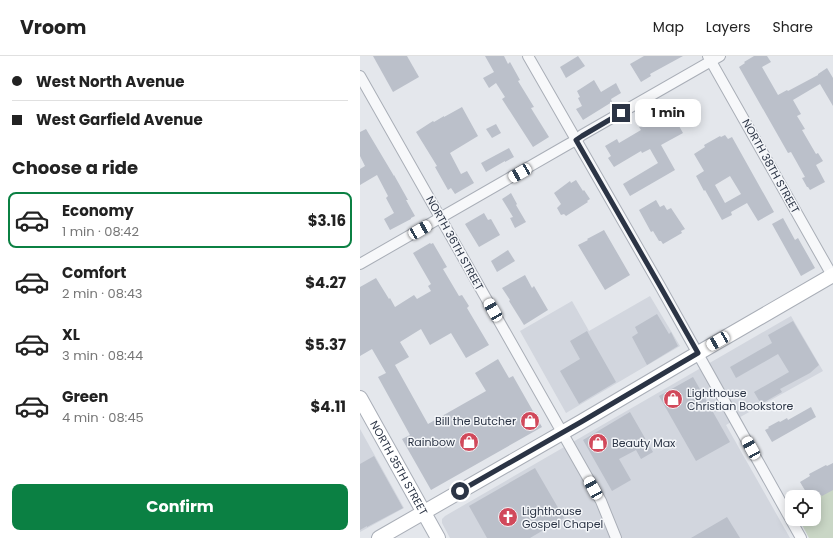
<!DOCTYPE html>
<html lang="en">
<head>
<meta charset="utf-8">
<style>
  :root { --surface:#fff; --page:#f6f6f6; --text:#222; --muted:#767676; --line:#e0e0e0; --accent:#0b8043 }
  body { margin:0; font-family:Poppins,sans-serif; background:var(--page); color:var(--text); height:100vh; display:flex; flex-direction:column; font-size:15px; white-space:nowrap }
  * { box-sizing:border-box; margin:0 }
  p { font-size:13px; color:var(--muted) }
  .icon { flex:none; width:22px; height:22px; fill:none; stroke:currentColor; stroke-width:2; stroke-linecap:round; stroke-linejoin:round }
  .map { position:relative; flex:1; overflow:hidden }
  .panel { display:flex; flex-direction:column; background:var(--surface); width:360px }
  .panel>* { flex:none }
  .banner { display:grid; align-content:center; height:88px; padding:0 12px; background:var(--surface) }
  .fabs { position:absolute; left:425px; top:434px; display:grid; gap:8px }
  .fabs a { display:grid; place-items:center; width:36px; height:36px; border-radius:8px; background:var(--surface); box-shadow:0 2px 10px #0003; font-size:20px }
  .end { position:absolute; width:18px; height:18px; margin:-9px; border:5px solid #2b3445; background:#fff; box-shadow:0 0 0 2px #fff }
  .from { border-radius:50% }
  .bubble { position:absolute; height:28px; border-radius:8px; background:var(--surface); box-shadow:0 2px 10px #0003; font-size:13px; font-weight:700; line-height:28px; text-align:center }
  .car { position:absolute; width:12px; height:24px; margin:-12px -6px; border-radius:5px; box-shadow:0 0 3px 1px #0007; background:linear-gradient(#fff 24%,#345 0 40%,#fff 0 76%,#345 0 86%,#fff 0) }
  .banner b { display:flex; align-items:center; gap:14px; height:38px; font-size:15px }
  .banner b+b { border-top:1px solid var(--line) }
  .banner i { width:10px; height:10px; background:var(--text) }
  ul { padding:0; list-style:none }
  li { display:flex; align-items:center; gap:12px; height:56px; margin:0 8px 6px; padding:0 4px; border:2px solid transparent; border-radius:8px }
  li div { flex:1 }
  li b { display:block; font-size:15px }
  li em { font-style:normal; font-weight:700 }
  li.selected { border-color:var(--accent) }
  li>.icon { width:36px; height:36px; stroke-width:1.5 }
  h2 { padding:0 12px; font-size:18px; line-height:48px }
  .cta { display:flex; gap:8px; margin-top:auto; padding:8px 12px }
  .cta a { flex:1; height:46px; border-radius:8px; background:var(--accent); color:#fff; font-size:16px; font-weight:700; line-height:46px; text-align:center }
  header { display:flex; align-items:center; gap:24px; box-sizing:border-box; height:56px; padding:0 20px; background:var(--surface); border-bottom:1px solid var(--line) }
  header strong { font-size:19px }
  nav { display:flex; gap:22px; margin-inline-start:auto; font-size:14px }
  main { display:flex; flex:1; min-height:0 }
  .map>svg:first-child { display:block }
  .built { fill:#d2d6de }
  .green { fill:#c9d6c5 }
  .building { fill:#bbc0ca; fill-rule:evenodd }
  .lines { fill:none; stroke-linecap:round; stroke-linejoin:round }
  .street-casing { stroke:#a9aeb7; stroke-width:12 }
  .secondary-casing { stroke:#a9aeb7; stroke-width:16 }
  .street { stroke:#f7f8fa; stroke-width:10 }
  .secondary { stroke:#fff; stroke-width:14 }
  .route { stroke:#2b3445; stroke-width:5 }
  .labels { text-anchor:middle; stroke-width:3; stroke-linejoin:round; paint-order:stroke }
  .street-label { font-size:11px; fill:#2b3445; stroke:#f4f6f9 }
  .poi-label { font-size:11px; fill:#2b3445; stroke:#f4f6f9; text-anchor:start }
</style>
</head>
<body>
<header>
<strong>Vroom</strong>
<nav><a>Map</a><a>Layers</a><a>Share</a></nav>
</header>
<main>
<section class="panel">
<div class="banner">
<b><i class="from"></i>West North Avenue</b>
<b><i></i>West Garfield Avenue</b>
</div>
<h2>Choose a ride</h2>
<ul>
<li class="selected"><svg class="icon" aria-label="car" viewBox="0 0 24 24"><path d="M5 17H2v-5l4-1 3-4h7l3 4 3 1v5h-3M9 17h6M6 11h13"/><circle cx="7" cy="17" r="2"/><circle cx="17" cy="17" r="2"/></svg><div><b>Economy</b><p>1 min · 08:42</p></div><em>$3.16</em></li>
<li><svg class="icon" aria-label="car" viewBox="0 0 24 24"><path d="M5 17H2v-5l4-1 3-4h7l3 4 3 1v5h-3M9 17h6M6 11h13"/><circle cx="7" cy="17" r="2"/><circle cx="17" cy="17" r="2"/></svg><div><b>Comfort</b><p>2 min · 08:43</p></div><em>$4.27</em></li>
<li><svg class="icon" aria-label="car" viewBox="0 0 24 24"><path d="M5 17H2v-5l4-1 3-4h7l3 4 3 1v5h-3M9 17h6M6 11h13"/><circle cx="7" cy="17" r="2"/><circle cx="17" cy="17" r="2"/></svg><div><b>XL</b><p>3 min · 08:44</p></div><em>$5.37</em></li>
<li><svg class="icon" aria-label="car" viewBox="0 0 24 24"><path d="M5 17H2v-5l4-1 3-4h7l3 4 3 1v5h-3M9 17h6M6 11h13"/><circle cx="7" cy="17" r="2"/><circle cx="17" cy="17" r="2"/></svg><div><b>Green</b><p>4 min · 08:45</p></div><em>$4.11</em></li>
</ul>
<div class="cta"><a>Confirm</a></div>
</section>
<div class="map">
<svg width="473" height="482" viewBox="0 0 473 482">
  <rect width="100%" height="100%" fill="#e4e7ec"/>
  <g class="built">
    <polygon points="290,240 320,290 206,357 160,275 212,245 229,275"/>
    <polygon points="431,260 463,315 366,369 430,482 90,482 82,467 82,463 85,460"/>
    <polygon points="0,373 44,452 0,476"/>
  </g>
  <polygon class="green" points="473,432 473,482 449,482 439,463 454,463 454,443"/>
  <g class="building">
    <polygon points="13,0 47,0 59,21 33,36"/>
    <polygon points="125,0 144,0 148,8 150,6 160,24 158,25 174,51 171,52 174,57 189,81 173,91 142,43 145,41 136,27 129,32 123,22 134,16"/>
    <polygon points="218,0 225,10 206,22 200,11"/>
    <polygon points="284,0 323,0 290,18 291,20 281,26 270,8"/>
    <polygon points="394,0 407,0 411,6 402,11 418,39 427,34 428,35 458,19 458,18 467,12 473,22 473,50 460,28 433,44 441,58 437,60 445,73 442,74 456,98 458,97 463,105 456,109 465,126 450,134 448,131 447,131 442,122 445,121 431,96 428,97 379,11 385,7 384,6"/>
    <polygon points="234,24 241,36 256,27 261,37 251,43 252,46 223,64 216,53 222,50 218,42 220,41 217,35"/>
    <polygon points="102,51 118,80 90,97 101,118 107,115 114,127 95,138 91,132 88,134 75,111 77,110 56,76 73,65 74,66 84,60 84,61"/>
    <polygon points="308,54 309,56 310,55 312,58 313,58 320,70 319,70 323,77 301,89 315,114 270,140 263,128 298,107 290,93 282,97 281,95 254,111 248,102 251,100 245,90 257,83 259,87 281,74 279,71 286,68 285,67"/>
    <polygon points="136,68 141,77 132,82 126,73"/>
    <polygon points="6,73 34,120 34,119 48,144 46,144 55,160 51,162 51,163 30,174 24,163 34,157 26,142 28,140 17,119 0,129 0,113 5,110 0,100 0,76"/>
    <path d="M 365,79 L 368,83 L 372,81 L 414,156 L 398,165 L 387,147 L 371,156 L 372,159 L 362,164 L 345,134 L 344,135 L 336,120 L 344,115 L 334,98 L 345,91 L 344,89 L 360,80 L 361,81 ZM 370,120 L 381,138 L 365,147 L 355,129 Z"/>
    <polygon points="149,92 154,101 145,106 145,105 126,116 121,107"/>
    <polygon points="216,124 223,135 224,134 230,143 227,145 228,146 206,160 204,158 201,159 197,152 201,148 194,137 210,125 211,127"/>
    <polygon points="151,137 157,148 156,149 166,166 155,172 150,162 153,161 142,143"/>
    <polygon points="296,144 300,151 304,149 307,154 311,152 325,173 321,175 322,177 303,188 301,185 299,185 293,175 291,176 279,154"/>
    <polygon points="124,157 128,164 131,163 140,179 119,191 105,168"/>
    <polygon points="423,162 435,184 438,182 455,212 441,220 412,168"/>
    <polygon points="244,174 270,219 245,234 218,189 228,184 227,183"/>
    <polygon points="70,187 71,188 73,187 87,211 83,213 99,240 102,239 109,250 107,252 129,289 106,302 91,277 70,289 61,273 40,286 49,301 35,309 68,368 126,335 115,317 138,303 149,322 153,320 182,371 71,434 42,383 50,379 18,321 26,317 12,293 0,300 0,231 16,222 29,243 30,242 35,251 54,239 57,243 71,235 68,230 71,228 53,197"/>
    <polygon points="148,194 155,205 137,216 131,205"/>
    <polygon points="165,219 172,232 174,230 188,254 164,269 149,245 150,244 142,232"/>
    <polygon points="297,258 309,278 311,276 318,290 287,309 272,281 278,277 275,271"/>
    <polygon points="433,265 459,309 450,317 420,333 422,336 401,348 394,336 429,316 418,298 376,322 370,311 412,287 408,279"/>
    <polygon points="227,275 256,326 219,348 200,315 220,303 210,285"/>
    <polygon points="333,321 370,386 336,405 299,340"/>
    <polygon points="451,351 456,361 412,386 405,374 409,372 408,371 419,365 420,366 427,362 428,364"/>
    <polygon points="270,356 293,396 281,403 276,394 259,403 271,424 252,435 223,384"/>
    <polygon points="14,400 43,452 7,471 7,470 0,474 0,408"/>
    <polygon points="473,407 473,434 462,440 461,439 458,441 449,441 440,426 450,420 449,418 466,409 467,410"/>
    <polygon points="175,412 204,462 170,482 127,482 109,450"/>
    <polygon points="367,461 380,482 331,482"/>
  </g>
  <g class="lines">
    <g class="street-casing">
      <g id="street">
        <polyline points="168,0 300,230 441,482"/>
        <polyline points="348,0 473,221"/>
        <polyline points="0,20 241,445 256,482"/>
        <polyline points="0,208 207,89 216,84 222,79 360,0"/>
      </g>
    </g>
    <g class="secondary-casing">
      <g id="secondary">
        <path id="s1" d="M 0,342 L 78,482"/>
        <polyline points="19,482 221,366 328,303 473,219"/>
      </g>
    </g>
    <use href="#street" class="street"/>
    <use href="#secondary" class="secondary"/>
  </g>
  <g class="lines">
    <polyline class="route" points="100,435 221,366 338,297 300,230 216,84 222,80 261,57"/>
  </g>
  <defs>
    <g id="shop-disc" transform="scale(1)"><circle r="9.5" fill="#d1495b" stroke="#f4f6f9"/><path d="M-5-2.5h2.3a2.7 3.5 0 0 1 5.4 0H5L5.5 6h-11ZM-1.5-2.5h3a1.5 2.3 0 0 0-3 0Z" fill="#fff"/></g>
    <g id="church-disc" transform="scale(1)"><circle r="9.5" fill="#d1495b" stroke="#f4f6f9"/><path d="M-1.2-6h2.4v3.5h3.3v2.4h-3.3V6h-2.4V-.1h-3.3v-2.4h3.3Z" fill="#fff"/></g>
  </defs>
  <g fill-rule="evenodd">
    <use href="#shop-disc" x="313" y="343"/>
    <use href="#shop-disc" x="170" y="365"/>
    <use href="#shop-disc" x="109" y="386"/>
    <use href="#shop-disc" x="238" y="387"/>
    <use href="#church-disc" x="148" y="461"/>
  </g>
  <g class="labels">
    <g class="street-label">
      <text transform="translate(411 110) rotate(61)" y="4">NORTH 38TH STREET</text>
      <text transform="translate(95 187) rotate(61)" y="4">NORTH 36TH STREET</text>
      <text dy="4" stroke="none"><textPath href="#s1" startOffset="80">NORTH 35TH STREET</textPath></text>
    </g>
    <g class="poi-label">
      <text x="327" y="341">Lighthouse<tspan x="327" dy="13">Christian Bookstore</tspan></text>
      <text x="156" y="369" text-anchor="end">Bill the Butcher</text>
      <text x="95" y="390" text-anchor="end">Rainbow</text>
      <text x="252" y="391">Beauty Max</text>
      <text x="162" y="459">Lighthouse<tspan x="162" dy="13">Gospel Chapel</tspan></text>
    </g>
  </g>
</svg>
<div class="fabs">
<a><svg class="icon" aria-label="locate" viewBox="0 0 24 24"><circle cx="12" cy="12" r="6"/><path d="M12 2v4M12 18v4M2 12h4M18 12h4"/></svg></a>
</div>
<i class="end from" style="left:100px;top:435px"></i>
<i class="end" style="left:261px;top:57px"></i>
<div class="bubble" style="left:275px;top:43px;width:66px">1 min</div>
<i class="car" style="left:160px;top:117px;rotate:240deg"></i>
<i class="car" style="left:60px;top:174px;rotate:60deg"></i>
<i class="car" style="left:133px;top:254px;rotate:330deg"></i>
<i class="car" style="left:358px;top:285px;rotate:240deg"></i>
<i class="car" style="left:391px;top:392px;rotate:331deg"></i>
<i class="car" style="left:233px;top:432px;rotate:331deg"></i>
</div>
</main>
</body>
</html>
